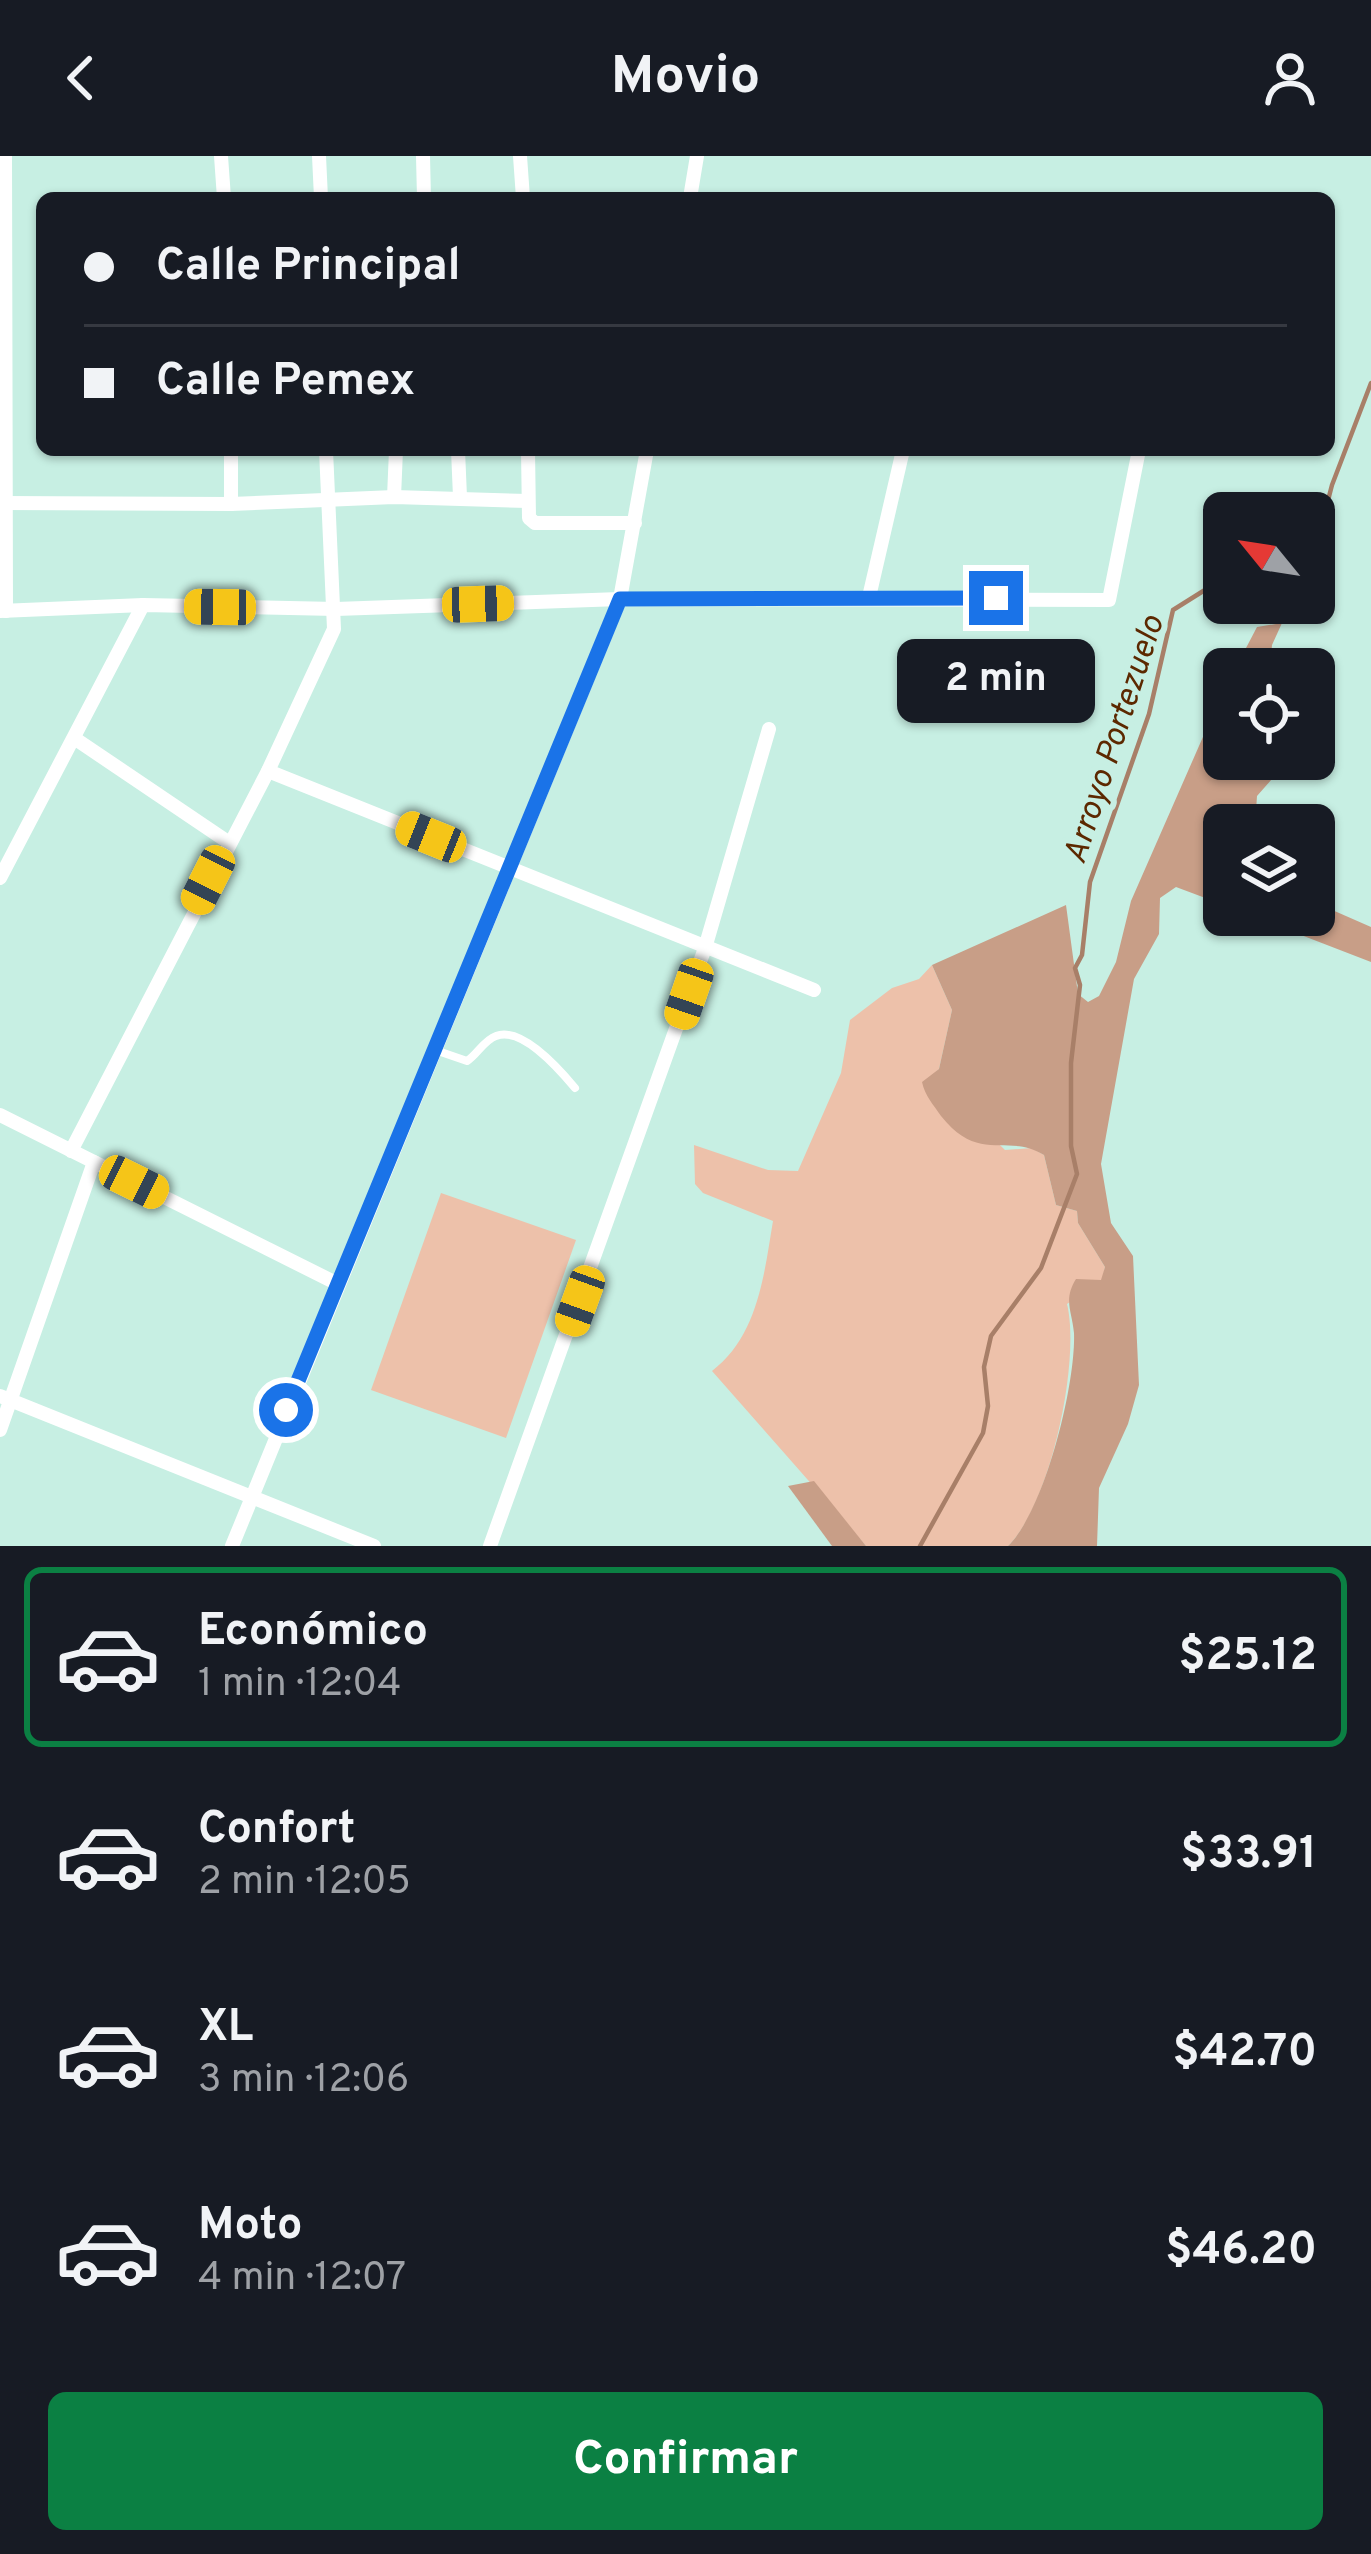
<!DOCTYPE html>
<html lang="es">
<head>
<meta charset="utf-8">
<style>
  :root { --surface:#171b24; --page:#242831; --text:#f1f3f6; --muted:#9ea1a6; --line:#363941; --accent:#0b8043 }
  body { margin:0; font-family:Overpass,sans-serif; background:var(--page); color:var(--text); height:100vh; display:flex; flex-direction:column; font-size:45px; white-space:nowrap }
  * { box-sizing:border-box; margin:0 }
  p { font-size:39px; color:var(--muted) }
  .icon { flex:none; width:66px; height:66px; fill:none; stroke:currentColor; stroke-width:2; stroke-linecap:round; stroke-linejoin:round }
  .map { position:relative; height:1390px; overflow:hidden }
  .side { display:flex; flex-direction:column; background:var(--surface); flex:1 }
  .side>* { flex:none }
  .top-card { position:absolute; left:36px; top:36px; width:1299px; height:264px; border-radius:18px; box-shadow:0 3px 9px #0004; display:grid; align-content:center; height:264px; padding:0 48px; background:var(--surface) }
  .needle { width:78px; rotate:300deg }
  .fabs { position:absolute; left:1203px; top:336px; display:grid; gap:24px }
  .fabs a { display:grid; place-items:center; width:132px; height:132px; border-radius:18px; background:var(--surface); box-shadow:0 3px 9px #0004; font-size:60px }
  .end { position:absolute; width:54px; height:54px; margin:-27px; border:15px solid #1a73e8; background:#fff; box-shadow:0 0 0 6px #fff }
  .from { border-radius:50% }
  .bubble { position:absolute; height:84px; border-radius:18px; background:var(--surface); box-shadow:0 3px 9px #0004; font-size:39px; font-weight:700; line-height:84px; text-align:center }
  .car { position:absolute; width:36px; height:72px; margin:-36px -18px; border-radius:15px; box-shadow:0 0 9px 3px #0007; background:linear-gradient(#f5c518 24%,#345 0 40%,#f5c518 0 76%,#345 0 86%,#f5c518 0) }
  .top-card b { display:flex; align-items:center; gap:42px; height:114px; font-size:45px }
  .top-card b+b { border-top:3px solid var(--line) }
  .top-card i { width:30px; height:30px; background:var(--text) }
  ul { padding:21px 0 0; list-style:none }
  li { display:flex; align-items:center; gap:36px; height:180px; margin:0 24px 18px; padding:0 24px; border:6px solid transparent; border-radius:18px }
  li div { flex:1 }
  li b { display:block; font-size:45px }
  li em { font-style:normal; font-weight:700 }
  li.on { border-color:var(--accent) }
  li>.icon { width:108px; height:108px; stroke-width:1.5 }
  .primary-button { display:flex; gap:24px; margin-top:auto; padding:24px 48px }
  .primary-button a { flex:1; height:138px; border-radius:18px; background:var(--accent); color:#fff; font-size:48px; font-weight:700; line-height:138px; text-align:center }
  header { display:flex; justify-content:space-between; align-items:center; height:156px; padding:0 48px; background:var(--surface); font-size:54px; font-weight:700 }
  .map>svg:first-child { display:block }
  .green { fill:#edc1aa }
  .forest { fill:#c89e87 }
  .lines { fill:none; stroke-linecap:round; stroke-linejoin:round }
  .stream { stroke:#a87f68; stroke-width:4.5 }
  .service { stroke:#fff; stroke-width:8 }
  .minor { stroke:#fff; stroke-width:14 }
  .route { stroke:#1a73e8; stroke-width:15 }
  .labels { text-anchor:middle; stroke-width:12; stroke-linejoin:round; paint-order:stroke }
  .water-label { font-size:33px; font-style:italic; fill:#5c2800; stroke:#c7efe3 }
</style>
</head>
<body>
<header><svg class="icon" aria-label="back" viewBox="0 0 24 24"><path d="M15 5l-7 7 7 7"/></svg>Movio<svg class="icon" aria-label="person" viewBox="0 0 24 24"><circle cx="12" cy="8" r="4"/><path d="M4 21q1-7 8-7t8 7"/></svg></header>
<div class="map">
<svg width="1371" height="1390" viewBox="0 0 1371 1390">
  <rect width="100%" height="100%" fill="#c7efe3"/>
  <g class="green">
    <path d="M 932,809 L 952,854 L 939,913 L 931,922 L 1005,994 L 1032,992 L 1044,999 L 1056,1049 L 1077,1055 L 1078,1067 L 1105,1111 L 1102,1125 L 1067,1148 C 1081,1204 1050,1350 1008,1390 L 866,1390 L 712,1215 C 758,1180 764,1119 773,1065 L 703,1037 L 695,1028 L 694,989 L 768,1014 L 798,1015 L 841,917 L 850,864 L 892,832 L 919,823 Z"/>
    <polygon points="441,1037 576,1084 506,1282 371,1234"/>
  </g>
  <g class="forest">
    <polygon points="1282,467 1272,489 1270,513 1235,513 1257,471"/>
    <path d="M 1224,533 L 1224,603 L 1271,603 L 1272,623 L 1257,640 L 1255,669 L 1224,669 L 1224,749 L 1176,731 L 1160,742 L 1159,778 L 1134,823 L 1101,1008 L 1111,1067 L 1133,1100 L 1139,1229 L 1128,1268 L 1099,1332 L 1097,1390 L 1008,1390 C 1045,1354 1076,1228 1074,1177 C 1072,1155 1063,1144 1076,1123 L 1101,1124 L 1105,1111 L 1078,1067 L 1077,1055 L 1056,1049 L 1044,999 C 1008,976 980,1009 941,960 C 933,948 925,940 922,926 L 939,913 L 952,854 L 932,809 L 1066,749 L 1078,838 L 1088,846 L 1099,840 L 1116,806 L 1131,745 Z"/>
    <polygon points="1314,746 1371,771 1371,806 1249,759 1314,759"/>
    <polygon points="814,1325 866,1390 832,1390 788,1330"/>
  </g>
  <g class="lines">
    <g class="stream">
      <polyline points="1314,398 1332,329 1371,227"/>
      <polyline points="920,1390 983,1277 988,1250 984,1211 991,1180 1041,1112 1077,1018 1071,990 1071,907 1080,829 1075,812 1082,799 1090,726 1149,558 1173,454 1224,422"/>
    </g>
    <path class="service" d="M 435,894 L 467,905 C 477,899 484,884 496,880 C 522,870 560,914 575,932"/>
    <g class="minor">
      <polyline points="5,0 6,455"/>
      <polyline points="221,0 224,42"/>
      <polyline points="319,0 321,42"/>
      <polyline points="423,0 424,42"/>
      <polyline points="520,0 523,42"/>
      <polyline points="690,42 697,0"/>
      <polyline points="231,294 231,348"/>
      <polyline points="458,294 460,341"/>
      <polyline points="528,294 529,362 535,367 635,367"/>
      <polyline points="394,341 396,294"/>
      <polyline points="0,347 231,348 394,341 528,345"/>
      <polyline points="869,441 903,294"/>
      <polyline points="0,455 143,449 336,453 620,443 1109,444 1139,294"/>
      <polyline points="77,584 228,686"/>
      <polyline points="268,615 814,834"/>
      <polyline points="0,722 143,449"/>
      <polyline points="0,959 336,1127"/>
      <polyline points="71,995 268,615 334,473 326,294"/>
      <polyline points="0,1240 374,1390"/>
      <polyline points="0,1274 94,1006"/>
      <polyline points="232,1390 620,443 647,294"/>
      <polyline points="490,1390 705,792 769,573"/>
    </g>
  </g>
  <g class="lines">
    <polyline class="route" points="286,1254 620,443 996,442"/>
  </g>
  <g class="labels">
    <g class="water-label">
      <text transform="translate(1112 583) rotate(-72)" y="12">Arroyo Portezuelo</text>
    </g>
  </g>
</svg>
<div class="fabs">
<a><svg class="needle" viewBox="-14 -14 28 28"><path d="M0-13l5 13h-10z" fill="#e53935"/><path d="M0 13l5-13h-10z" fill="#9ea1a6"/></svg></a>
<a><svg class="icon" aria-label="locate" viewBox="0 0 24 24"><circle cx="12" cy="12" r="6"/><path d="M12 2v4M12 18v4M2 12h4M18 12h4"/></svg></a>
<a><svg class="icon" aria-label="layers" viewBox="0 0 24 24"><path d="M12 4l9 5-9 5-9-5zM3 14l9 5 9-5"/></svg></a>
</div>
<i class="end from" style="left:286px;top:1254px"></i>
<i class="end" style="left:996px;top:442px"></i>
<div class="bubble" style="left:897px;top:483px;width:198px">2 min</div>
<i class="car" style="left:478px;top:448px;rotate:88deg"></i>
<i class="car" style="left:220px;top:451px;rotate:271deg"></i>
<i class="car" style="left:431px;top:681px;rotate:292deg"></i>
<i class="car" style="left:208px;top:724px;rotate:207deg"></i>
<i class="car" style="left:689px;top:838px;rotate:199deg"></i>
<i class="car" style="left:134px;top:1026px;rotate:116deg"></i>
<i class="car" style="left:580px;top:1145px;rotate:200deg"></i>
<div class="top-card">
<b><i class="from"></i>Calle Principal</b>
<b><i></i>Calle Pemex</b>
</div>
</div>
<section class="side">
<ul>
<li class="on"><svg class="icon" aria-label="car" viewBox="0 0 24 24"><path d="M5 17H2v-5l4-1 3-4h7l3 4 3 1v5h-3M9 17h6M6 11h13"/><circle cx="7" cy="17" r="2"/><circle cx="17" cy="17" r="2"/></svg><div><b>Económico</b><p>1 min · 12:04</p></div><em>$25.12</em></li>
<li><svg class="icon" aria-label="car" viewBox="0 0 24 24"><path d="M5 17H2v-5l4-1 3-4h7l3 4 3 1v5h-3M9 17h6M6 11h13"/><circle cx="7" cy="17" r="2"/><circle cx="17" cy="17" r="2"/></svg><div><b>Confort</b><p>2 min · 12:05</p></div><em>$33.91</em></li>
<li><svg class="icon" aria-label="car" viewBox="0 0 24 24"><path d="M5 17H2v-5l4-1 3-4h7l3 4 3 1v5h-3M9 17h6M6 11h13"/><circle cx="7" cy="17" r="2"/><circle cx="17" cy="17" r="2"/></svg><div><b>XL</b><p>3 min · 12:06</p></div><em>$42.70</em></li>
<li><svg class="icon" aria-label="car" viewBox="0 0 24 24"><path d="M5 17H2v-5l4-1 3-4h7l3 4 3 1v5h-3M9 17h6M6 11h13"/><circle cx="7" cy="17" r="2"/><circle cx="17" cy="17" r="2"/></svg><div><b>Moto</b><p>4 min · 12:07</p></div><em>$46.20</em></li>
</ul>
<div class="primary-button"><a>Confirmar</a></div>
</section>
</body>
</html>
